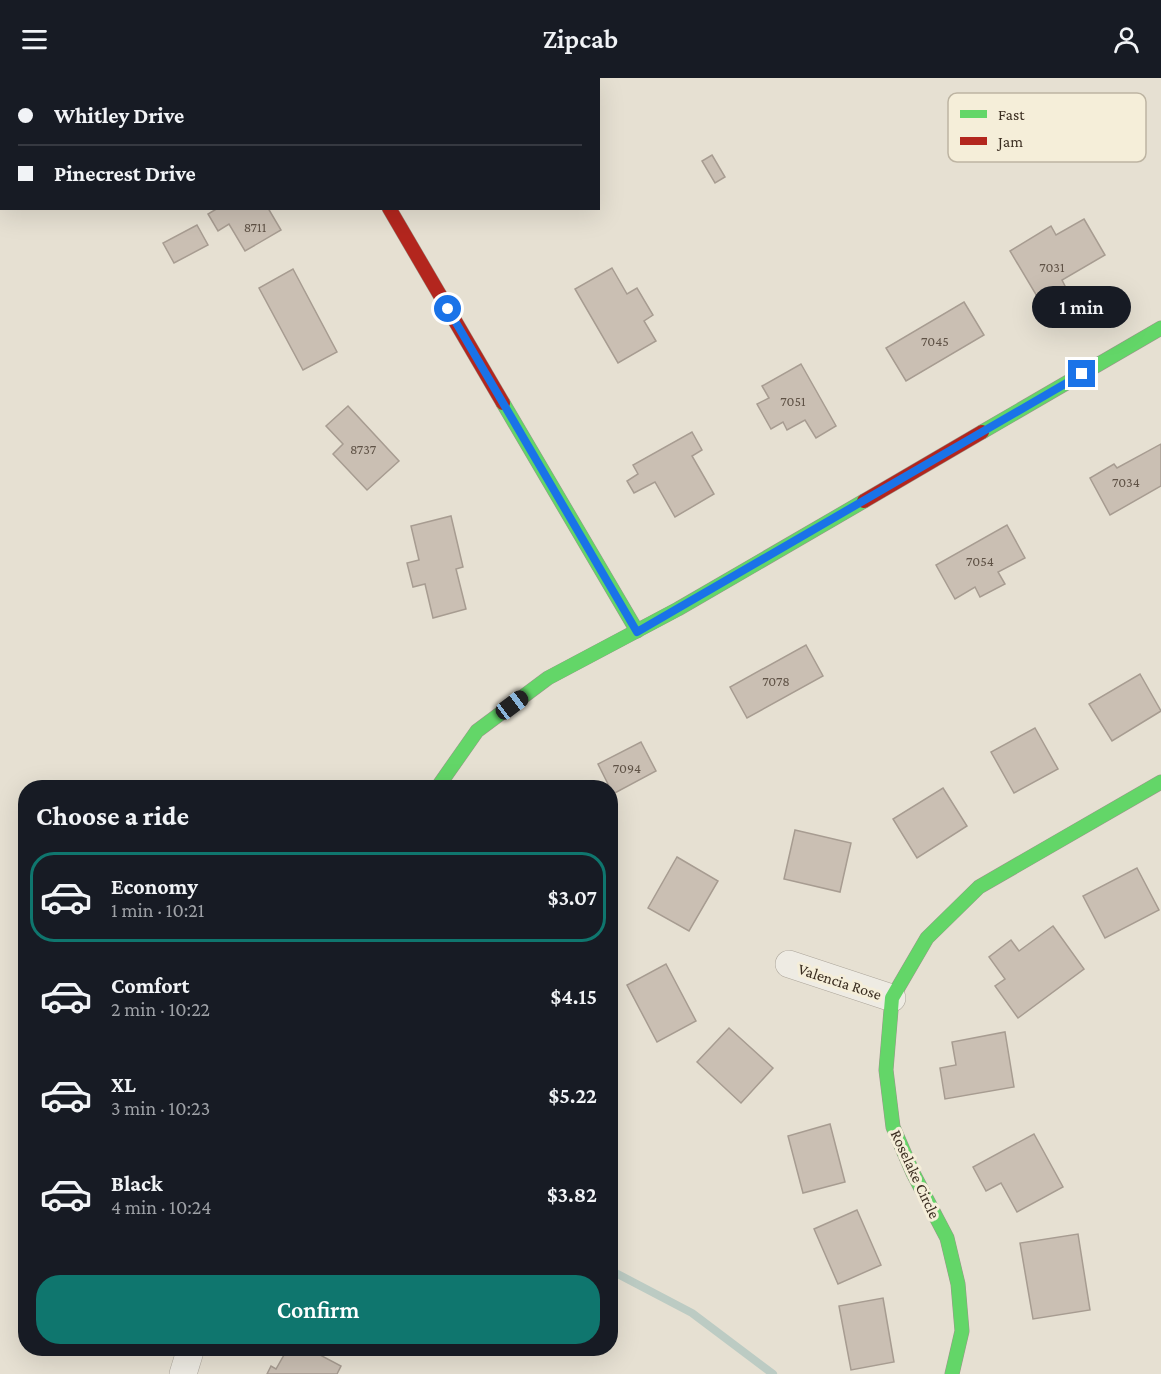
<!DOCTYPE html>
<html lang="en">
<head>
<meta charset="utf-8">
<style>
  :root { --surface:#171b24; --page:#20242c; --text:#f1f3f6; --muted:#9ea1a6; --line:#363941; --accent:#0f766e }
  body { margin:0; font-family:"Crimson Pro",serif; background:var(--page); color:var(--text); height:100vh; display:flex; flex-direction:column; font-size:22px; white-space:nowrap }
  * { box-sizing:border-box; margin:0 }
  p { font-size:20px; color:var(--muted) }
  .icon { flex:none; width:33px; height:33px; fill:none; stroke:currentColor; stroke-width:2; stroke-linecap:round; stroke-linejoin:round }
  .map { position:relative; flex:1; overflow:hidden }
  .details { position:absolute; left:18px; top:702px; width:600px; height:576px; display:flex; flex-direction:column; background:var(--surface); border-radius:24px; box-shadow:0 6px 24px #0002 }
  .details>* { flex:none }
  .top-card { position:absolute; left:0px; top:0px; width:600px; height:132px; box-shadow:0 6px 24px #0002; display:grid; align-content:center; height:132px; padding:0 18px; background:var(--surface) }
  .end { position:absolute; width:27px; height:27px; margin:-14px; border:8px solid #1a73e8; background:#fff; box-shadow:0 0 0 3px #fff }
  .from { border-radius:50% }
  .bubble { position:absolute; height:42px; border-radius:21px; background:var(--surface); box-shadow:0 6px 24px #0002; font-size:20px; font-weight:600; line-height:42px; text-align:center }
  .car { position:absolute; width:18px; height:36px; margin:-18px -9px; border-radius:8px; box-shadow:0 0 4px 2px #0007; background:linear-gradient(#222 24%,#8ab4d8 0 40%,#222 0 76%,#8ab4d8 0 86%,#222 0) }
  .top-card b { display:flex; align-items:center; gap:21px; height:57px; font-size:22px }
  .top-card b+b { border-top:2px solid var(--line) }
  .top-card i { width:15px; height:15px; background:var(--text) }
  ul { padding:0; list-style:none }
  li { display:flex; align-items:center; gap:18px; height:90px; margin:0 12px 9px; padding:0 6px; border:3px solid transparent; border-radius:24px }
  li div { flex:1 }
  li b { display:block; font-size:22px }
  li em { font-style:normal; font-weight:600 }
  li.on { border-color:var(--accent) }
  li>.icon { width:54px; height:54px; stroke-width:1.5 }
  h2 { padding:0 18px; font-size:27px; line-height:72px }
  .action { display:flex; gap:12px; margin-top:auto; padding:12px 18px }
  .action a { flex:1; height:69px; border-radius:24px; background:var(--accent); color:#fff; font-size:24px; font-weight:600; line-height:69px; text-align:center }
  header { display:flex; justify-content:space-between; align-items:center; height:78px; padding:0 18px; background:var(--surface); font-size:27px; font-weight:600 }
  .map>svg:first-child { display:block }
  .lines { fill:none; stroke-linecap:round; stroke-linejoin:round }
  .stream { stroke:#bccbc3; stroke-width:8 }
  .building { fill:#cabfb3; stroke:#a79c91; stroke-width:1.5 }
  .street-casing { stroke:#aca59a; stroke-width:28 }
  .fast-casing { stroke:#9b958a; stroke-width:15 }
  .jam-casing { stroke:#9b958a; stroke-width:15 }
  .street { stroke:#eeebe3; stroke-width:27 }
  .fast { stroke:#63d668; stroke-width:14 }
  .jam { stroke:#b3261e; stroke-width:14 }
  .route { stroke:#1a73e8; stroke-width:8 }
  .labels { text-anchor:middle; stroke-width:6; stroke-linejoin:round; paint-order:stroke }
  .number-label { font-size:14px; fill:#5f5246 }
  .street-label { font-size:16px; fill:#3b2e21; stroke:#f5eed9 }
  .key { fill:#f5eed9; stroke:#bdb4a2; stroke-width:1.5 }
  .key-label { font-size:16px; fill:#3b2e21 }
</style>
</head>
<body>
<header><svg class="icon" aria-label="menu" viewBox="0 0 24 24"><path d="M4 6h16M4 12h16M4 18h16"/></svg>Zipcab<svg class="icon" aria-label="person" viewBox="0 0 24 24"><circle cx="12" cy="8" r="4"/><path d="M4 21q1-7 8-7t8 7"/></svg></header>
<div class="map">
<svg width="1161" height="1296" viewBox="0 0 1161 1296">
  <rect width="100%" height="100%" fill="#e6e0d2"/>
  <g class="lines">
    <polyline class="stream" points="610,1192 692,1235 773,1296"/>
  </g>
  <g class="building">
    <polygon points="712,77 725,99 715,105 702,83"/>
    <polygon points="218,130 268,130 281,152 245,173 229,146 218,153 208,136"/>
    <polygon points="1084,141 1105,177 1062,202 1066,210 1041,225 1010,173 1051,148 1056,157"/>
    <polygon points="197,147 208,167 174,185 163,165"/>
    <polygon points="612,190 627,216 637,210 653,237 644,243 656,263 618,285 575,211"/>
    <polygon points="293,191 337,274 303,292 259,210"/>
    <polygon points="964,224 984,257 906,303 886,270"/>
    <polygon points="801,286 836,348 816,360 805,342 787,352 783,344 771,351 757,326 769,320 762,308"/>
    <polygon points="348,328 399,383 367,412 333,376 343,366 326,348"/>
    <polygon points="692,354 702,372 692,378 714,416 675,439 655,404 634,415 627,403 638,396 633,387"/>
    <polygon points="1161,366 1161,408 1110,437 1090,400 1114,386 1117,390"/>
    <polygon points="451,438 463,489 456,491 466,531 433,540 425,506 413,509 407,485 419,482 411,448"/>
    <polygon points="1007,447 1025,480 998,494 1005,506 980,519 975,509 955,521 936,487"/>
    <polygon points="806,567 823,598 747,640 730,609"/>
    <polygon points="1140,596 1161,633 1112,663 1089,626"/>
    <polygon points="1035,650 1058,691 1014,715 991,674"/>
    <polygon points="641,664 656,693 613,716 598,686"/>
    <polygon points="943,710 967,748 917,780 893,741"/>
    <polygon points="795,752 851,765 840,814 784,801"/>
    <polygon points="677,779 718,803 689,853 648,830"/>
    <polygon points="1137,790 1159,832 1105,860 1083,818"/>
    <polygon points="1053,848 1084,891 1018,940 995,908 1005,901 989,879 1011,862 1019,873"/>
    <polygon points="666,886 696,943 657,964 627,907"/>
    <polygon points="729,950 773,990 741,1025 697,984"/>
    <polygon points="1005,954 1014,1009 945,1021 940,990 956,987 952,964"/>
    <polygon points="830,1046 845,1104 803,1115 788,1058"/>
    <polygon points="1034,1056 1063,1109 1017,1134 1001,1105 986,1113 973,1089"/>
    <polygon points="857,1132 881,1187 838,1206 814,1151"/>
    <polygon points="1078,1156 1090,1232 1033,1241 1020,1165"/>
    <polygon points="883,1220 894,1284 851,1292 839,1228"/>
    <polygon points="288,1270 307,1270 341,1288 337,1296 267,1296 271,1288 276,1291"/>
  </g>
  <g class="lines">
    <g class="street-casing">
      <g id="street">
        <polyline points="313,0 314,2"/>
        <polyline points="789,886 892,920"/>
        <polyline points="183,1296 191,1270"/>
      </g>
    </g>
    <g class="fast-casing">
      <g id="fast">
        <polyline points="503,325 637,553"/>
        <polyline points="982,354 1161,250"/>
        <polyline points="437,710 477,653 548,600 678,531 864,423"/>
        <polyline points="952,1296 962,1253 958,1206 947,1160 913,1095 893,1049 886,992 892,920 927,860 979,809 1161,704"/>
      </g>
    </g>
    <g class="jam-casing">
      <g id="jam">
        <polyline points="389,130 503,325"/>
        <polyline points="864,423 982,354"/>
      </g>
    </g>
    <use href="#street" class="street"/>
    <use href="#fast" class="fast"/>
    <use href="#jam" class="jam"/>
  </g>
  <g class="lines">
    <polyline class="route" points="448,231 637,554 1082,296"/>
  </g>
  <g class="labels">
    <g class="number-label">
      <text x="255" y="154">8711</text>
      <text x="1052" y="194">7031</text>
      <text x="935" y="268">7045</text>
      <text x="793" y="328">7051</text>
      <text x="363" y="376">8737</text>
      <text x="1126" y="409">7034</text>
      <text x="980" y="488">7054</text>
      <text x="776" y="608">7078</text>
      <text x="627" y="695">7094</text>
    </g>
    <g class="street-label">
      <text transform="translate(840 903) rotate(18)" y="6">Valencia Rose</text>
      <text transform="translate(916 1096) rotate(65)" y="6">Roselake Circle</text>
    </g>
  </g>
  <rect x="948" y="15" width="198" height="69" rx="9" class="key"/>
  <rect x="960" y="32" width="27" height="8" fill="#63d668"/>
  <rect x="960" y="59" width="27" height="8" fill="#b3261e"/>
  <g class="key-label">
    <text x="998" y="42">Fast</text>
    <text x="998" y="69">Jam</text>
  </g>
</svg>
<i class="end from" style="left:448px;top:231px"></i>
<i class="end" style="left:1082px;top:296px"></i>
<div class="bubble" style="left:1032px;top:208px;width:99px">1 min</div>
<i class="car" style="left:512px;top:627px;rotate:53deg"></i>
<div class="top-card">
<b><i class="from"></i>Whitley Drive</b>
<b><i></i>Pinecrest Drive</b>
</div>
<section class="details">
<h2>Choose a ride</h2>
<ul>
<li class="on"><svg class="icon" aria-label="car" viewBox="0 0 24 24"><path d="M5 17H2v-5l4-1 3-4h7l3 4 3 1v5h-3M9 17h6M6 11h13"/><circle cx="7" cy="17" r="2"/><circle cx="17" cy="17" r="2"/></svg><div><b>Economy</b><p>1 min · 10:21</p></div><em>$3.07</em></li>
<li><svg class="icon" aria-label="car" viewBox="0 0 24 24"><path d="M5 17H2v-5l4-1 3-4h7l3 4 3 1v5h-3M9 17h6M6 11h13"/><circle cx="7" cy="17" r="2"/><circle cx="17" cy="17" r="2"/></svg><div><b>Comfort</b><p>2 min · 10:22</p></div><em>$4.15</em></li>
<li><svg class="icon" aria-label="car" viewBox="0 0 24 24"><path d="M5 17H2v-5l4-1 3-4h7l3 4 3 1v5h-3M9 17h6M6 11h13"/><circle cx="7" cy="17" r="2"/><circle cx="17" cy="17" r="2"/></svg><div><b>XL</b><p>3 min · 10:23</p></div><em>$5.22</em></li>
<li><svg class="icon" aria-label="car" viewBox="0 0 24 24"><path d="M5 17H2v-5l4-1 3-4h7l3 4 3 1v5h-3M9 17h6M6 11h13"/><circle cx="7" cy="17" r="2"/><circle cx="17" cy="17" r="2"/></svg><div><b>Black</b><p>4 min · 10:24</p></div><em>$3.82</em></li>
</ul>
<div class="action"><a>Confirm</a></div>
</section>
</div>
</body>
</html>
